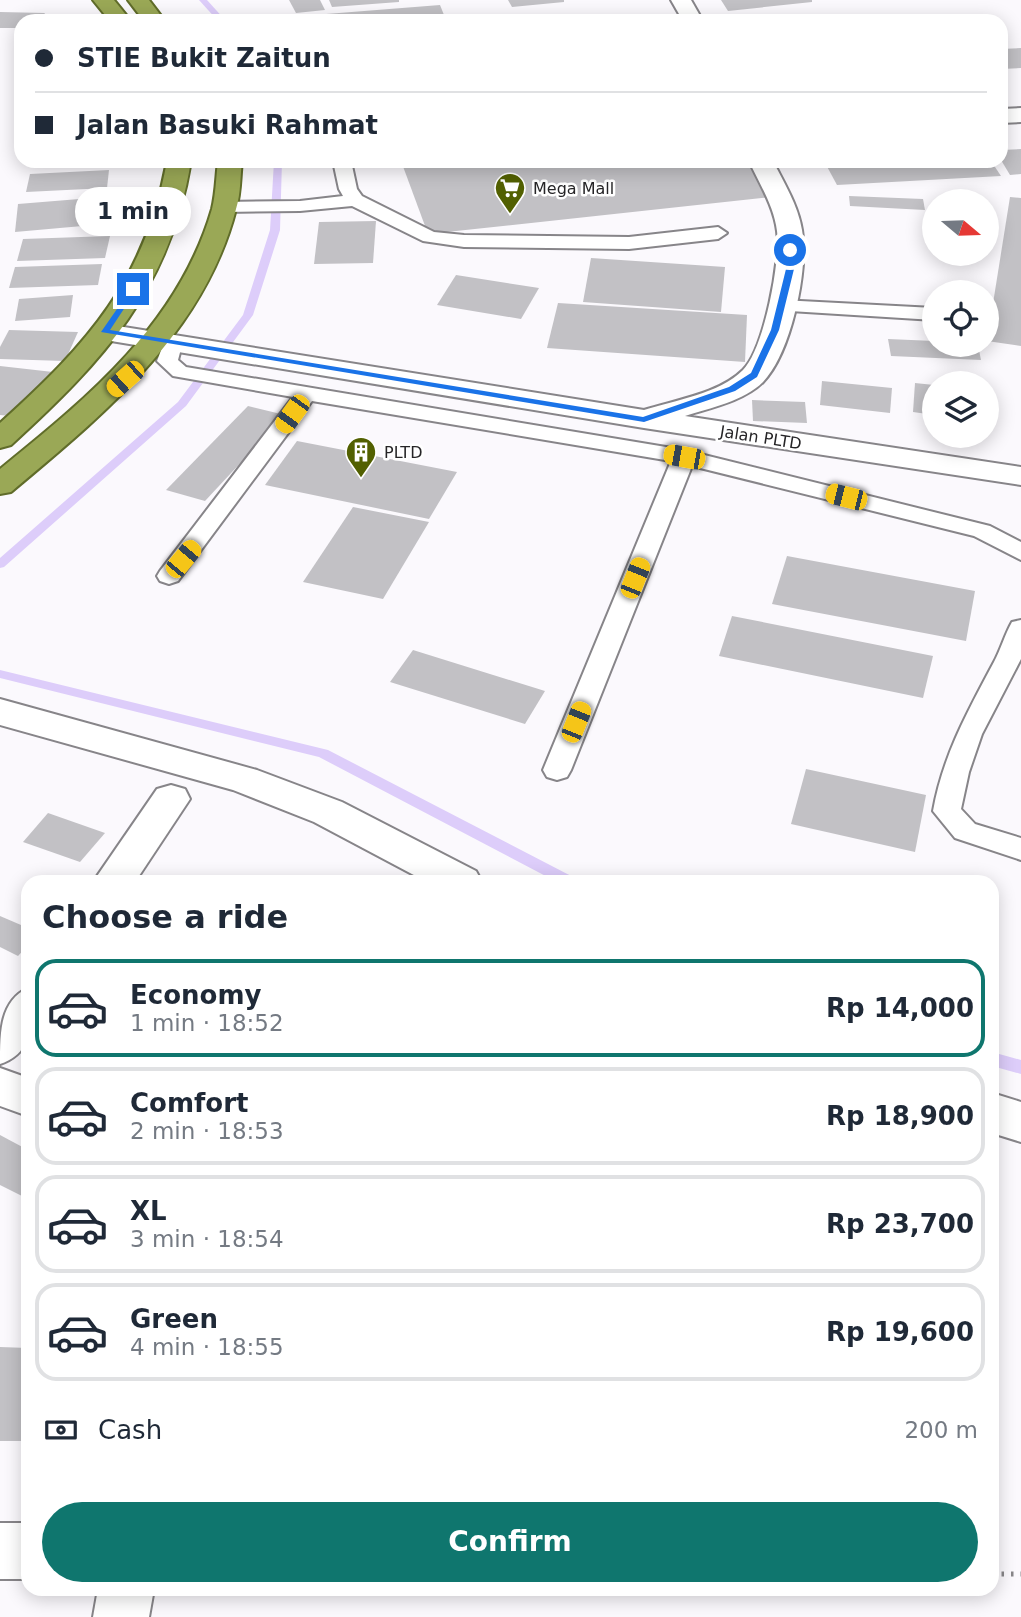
<!DOCTYPE html>
<html lang="en">
<head>
<meta charset="utf-8">
<style>
  :root { --surface:#fff; --page:#f6f6f7; --text:#1f2937; --muted:#747a83; --line:#e0e1e3; --accent:#0f766e }
  body { margin:0; font-family:"DejaVu Sans",sans-serif; background:var(--page); color:var(--text); height:100vh; display:flex; flex-direction:column; font-size:26px; white-space:nowrap }
  * { box-sizing:border-box; margin:0 }
  p { font-size:23px; color:var(--muted) }
  .icon { flex:none; width:38px; height:38px; fill:none; stroke:currentColor; stroke-width:2; stroke-linecap:round; stroke-linejoin:round }
  .map { position:relative; flex:1; overflow:hidden }
  .drawer { position:absolute; left:21px; top:875px; width:978px; height:721px; display:flex; flex-direction:column; background:var(--surface); border-radius:21px; box-shadow:0 4px 18px #0003 }
  .drawer>* { flex:none }
  .banner { position:absolute; left:14px; top:14px; width:994px; height:154px; border-radius:21px; box-shadow:0 4px 18px #0003; display:grid; align-content:center; height:154px; padding:0 21px; background:var(--surface) }
  .needle { width:46px; rotate:109deg }
  .controls { position:absolute; left:922px; top:189px; display:grid; gap:14px }
  .controls a { display:grid; place-items:center; width:77px; height:77px; border-radius:50%; background:var(--surface); box-shadow:0 4px 18px #0003; font-size:35px }
  .end { position:absolute; width:32px; height:32px; margin:-16px; border:9px solid #1a73e8; background:#fff; box-shadow:0 0 0 4px #fff }
  .from { border-radius:50% }
  .bubble { position:absolute; height:49px; border-radius:24px; background:var(--surface); box-shadow:0 4px 18px #0003; font-size:23px; font-weight:700; line-height:49px; text-align:center }
  .car { position:absolute; width:21px; height:42px; margin:-21px -10px; border-radius:9px; box-shadow:0 0 5px 2px #0007; background:linear-gradient(#f5c518 24%,#345 0 40%,#f5c518 0 76%,#345 0 86%,#f5c518 0) }
  .banner b { display:flex; align-items:center; gap:24px; height:66px; font-size:26px }
  .banner b+b { border-top:2px solid var(--line) }
  .banner i { width:18px; height:18px; background:var(--text) }
  ul { padding:0; list-style:none }
  li { display:flex; align-items:center; gap:21px; height:98px; margin:0 14px 10px; padding:0 7px; border:4px solid var(--line); border-radius:21px }
  li div { flex:1 }
  li b { display:block; font-size:26px }
  li em { font-style:normal; font-weight:700 }
  li.current { border-color:var(--accent) }
  li>.icon { width:63px; height:63px; stroke-width:1.5 }
  h2 { padding:0 21px; font-size:32px; line-height:84px }
  .pay { display:flex; align-items:center; gap:18px; height:77px; padding:0 21px; font-size:26px }
  .pay p { margin-inline-start:auto }
  .button { display:flex; gap:14px; margin-top:auto; padding:14px 21px }
  .button a { flex:1; height:80px; border-radius:42px; background:var(--accent); color:#fff; font-size:28px; font-weight:700; line-height:80px; text-align:center }
  .map>svg:first-child { display:block }
  .lines { fill:none; stroke-linecap:round; stroke-linejoin:round }
  .stream { fill:#ddcdfa; fill-rule:evenodd }
  .building { fill:#c2c1c5 }
  .service-casing { stroke:#878589; stroke-width:4 }
  .minor-casing { stroke:#878589; stroke-width:4 }
  .trunk-casing { stroke:#606c2a; stroke-width:4 }
  .path { stroke:#888689; stroke-width:5; stroke-dasharray:2.5 7; stroke-linecap:butt }
  .service { fill:#fff; fill-rule:evenodd }
  .minor { fill:#fff; fill-rule:evenodd }
  .trunk { fill:#9aa856; fill-rule:evenodd }
  .route { fill:#1a73e8 }
  .labels { text-anchor:middle; stroke-width:5; stroke-linejoin:round; paint-order:stroke }
  .far-poi-label { font-size:16px; fill:#262527; stroke:#fff; text-anchor:start }
  .far-street-label { font-size:16px; fill:#262527; stroke:#fff }
</style>
</head>
<body>
<div class="map">
<svg width="1021" height="1617" viewBox="0 0 1021 1617">
  <rect width="100%" height="100%" fill="#fbf9fd"/>
  <g class="lines">
    <g class="stream">
      <polygon points="199,0 207,0 226,21 218,21"/>
      <polygon points="274,161 282,161 280,230 253,315 186,406 4,567 0,568 0,558 178,402 243,315 270,230"/>
      <polygon points="0,670 328,750 575,878 577,882 557,882 319,757 0,678"/>
      <polygon points="992,1052 1021,1060 1021,1074 992,1066"/>
    </g>
  </g>
  <g class="building">
    <polygon points="289,0 320,0 325,10 296,13"/>
    <polygon points="329,0 399,0 399,2 332,7"/>
    <polygon points="508,0 564,0 564,2 512,7"/>
    <polygon points="721,0 812,0 812,2 728,11"/>
    <polygon points="440,5 446,20 303,21 301,16"/>
    <polygon points="0,12 45,13 40,21 21,21 21,28 0,28"/>
    <polygon points="1021,48 1021,68 1001,69 1001,49"/>
    <polygon points="1021,149 1021,174 1010,175 1001,160 1001,150"/>
    <polygon points="29,161 78,161 78,163 28,167"/>
    <polygon points="401,161 747,161 772,197 428,234"/>
    <polygon points="824,161 991,161 1001,176 837,185"/>
    <polygon points="109,170 107,188 26,192 30,174"/>
    <polygon points="116,196 116,223 15,232 18,204"/>
    <polygon points="849,196 923,199 925,210 850,206"/>
    <polygon points="1010,197 1021,198 1021,346 987,341"/>
    <polygon points="376,221 373,263 314,264 319,222"/>
    <polygon points="110,236 105,258 17,261 23,239"/>
    <polygon points="591,258 725,267 721,312 583,302"/>
    <polygon points="102,264 98,285 9,288 15,267"/>
    <polygon points="456,275 539,288 521,319 437,305"/>
    <polygon points="73,295 70,317 15,321 19,299"/>
    <polygon points="558,303 747,315 745,362 547,348"/>
    <polygon points="9,330 78,332 65,361 0,359 0,347"/>
    <polygon points="888,339 934,341 934,345 978,345 981,360 891,356"/>
    <polygon points="0,366 53,372 21,417 0,415"/>
    <polygon points="822,381 892,388 890,413 820,405"/>
    <polygon points="915,383 934,385 934,415 913,412"/>
    <polygon points="752,400 805,402 807,423 753,421"/>
    <polygon points="248,406 285,415 205,501 166,490"/>
    <polygon points="297,441 457,472 429,519 265,485"/>
    <polygon points="353,507 429,522 383,599 303,582"/>
    <polygon points="787,556 975,591 966,641 772,604"/>
    <polygon points="732,616 933,656 923,698 719,656"/>
    <polygon points="413,650 545,691 525,724 390,682"/>
    <polygon points="806,769 926,795 915,852 791,824"/>
    <polygon points="48,813 105,833 80,862 23,842"/>
    <polygon points="0,916 28,928 28,945 18,956 0,947"/>
    <polygon points="0,1135 28,1150 28,1199 0,1185"/>
    <polygon points="0,1347 28,1348 28,1441 0,1441"/>
  </g>
  <g class="lines">
    <g class="service-casing">
      <g id="service">
        <polygon points="333,161 351,161 357,189 362,196 434,232 464,235 629,237 718,227 727,233 718,239 629,249 464,247 423,241 352,206 300,211 224,212 215,207 224,202 300,201 343,196 339,189"/>
        <polygon points="781,300 934,308 934,320 774,310 771,306"/>
        <polygon points="173,335 180,337 183,341 178,360 186,367 684,450 990,526 1021,542 1021,560 974,536 692,466 571,770 567,777 557,780 547,777 543,770 671,461 312,401 178,581 169,584 160,581 157,576 160,571 293,397 173,376 157,361 166,337"/>
        <path d="M 1021,620 L 1021,659 L 982,734 L 969,772 L 961,809 L 975,824 L 1021,838 L 1021,860 L 955,838 L 933,811 C 943,755 968,711 994,662 C 1001,649 1005,634 1012,622 Z"/>
      </g>
    </g>
    <g class="minor-casing">
      <g id="minor">
        <polygon points="671,0 691,0 703,21 683,21"/>
        <polygon points="1021,108 1021,122 1001,123 1001,109"/>
        <path d="M 749,161 L 773,161 C 784,183 798,205 802,230 C 809,269 791,353 763,382 C 744,401 710,408 685,416 L 1021,467 L 1021,485 L 644,428 L 105,340 L 95,338 L 91,332 L 95,326 L 105,324 L 644,410 C 675,400 719,394 743,370 C 764,349 781,260 777,231 C 774,206 759,183 749,161 Z"/>
        <polygon points="0,699 257,770 342,802 476,871 482,882 427,882 314,822 233,790 0,725"/>
        <polygon points="171,785 185,789 190,799 135,882 93,882 157,789"/>
        <path d="M 28,988 C 28,1022 37,1051 0,1064 C 0,1032 0,1001 28,988 Z"/>
        <polygon points="0,1068 28,1078 28,1116 0,1106"/>
        <polygon points="992,1093 1021,1102 1021,1142 992,1133"/>
        <rect x="0" y="1523" width="28" height="56"/>
        <polygon points="98,1589 154,1589 149,1617 93,1617"/>
      </g>
    </g>
    <g class="trunk-casing">
      <g id="trunk">
        <polygon points="93,0 114,0 131,21 110,21"/>
        <polygon points="128,0 149,0 165,21 144,21"/>
        <path d="M 167,161 L 191,161 C 170,289 103,361 11,445 L 0,448 L 0,423 C 88,344 145,280 167,161 Z"/>
        <path d="M 218,161 L 242,161 C 240,177 241,193 236,209 C 204,333 105,413 11,492 L 0,494 L 0,469 C 89,397 179,323 212,209 C 216,193 216,177 218,161 Z"/>
      </g>
    </g>
    <polyline class="path" points="992,1574 1021,1574"/>
    <use href="#service" class="service"/>
    <use href="#minor" class="minor"/>
    <use href="#trunk" class="trunk"/>
  </g>
  <polygon class="route" points="790,248 794,250 794,269 779,330 757,377 735,391 644,422 101,332 133,286 137,289 110,330 643,417 729,387 751,373 771,330 786,269 786,250"/>
  <defs>
    <g id="supermarket-pin" transform="scale(1.575)"><path d="M0 17L-7.5 6A9.5 9.5 0 1 1 7.5 6Z" fill="#526001" stroke="#fff"/><path d="M-6-5.5h2.5l.6 2H6L4.5 2H-2.5L-4.4-4H-6ZM-1.5 3.2a1.3 1.3 0 1 0 .1 0ZM3 3.2a1.3 1.3 0 1 0 .1 0Z" fill="#fff"/></g>
    <g id="building-pin" transform="scale(1.575)"><path d="M0 17L-7.5 6A9.5 9.5 0 1 1 7.5 6Z" fill="#526001" stroke="#fff"/><path d="M-4-6H4V6H1V3H-1V6H-4ZM-2.5-4.3h1.7v1.8h-1.7ZM.8-4.3h1.7v1.8H.8ZM-2.5-1h1.7V.8h-1.7ZM.8-1h1.7V.8H.8Z" fill="#fff"/></g>
  </defs>
  <g fill-rule="evenodd">
    <use href="#supermarket-pin" x="510" y="188"/>
    <use href="#building-pin" x="361" y="452"/>
  </g>
  <g class="labels">
    <g class="far-poi-label">
      <text x="533" y="194">Mega Mall</text>
      <text x="384" y="458">PLTD</text>
    </g>
    <g class="far-street-label">
      <text transform="translate(761 437) rotate(9)" y="6">Jalan PLTD</text>
    </g>
  </g>
</svg>
<div class="controls">
<a><svg class="needle" viewBox="-14 -14 28 28"><path d="M0-13l5 13h-10z" fill="#e53935"/><path d="M0 13l5-13h-10z" fill="#747a83"/></svg></a>
<a><svg class="icon" aria-label="locate" viewBox="0 0 24 24"><circle cx="12" cy="12" r="6"/><path d="M12 2v4M12 18v4M2 12h4M18 12h4"/></svg></a>
<a><svg class="icon" aria-label="layers" viewBox="0 0 24 24"><path d="M12 4l9 5-9 5-9-5zM3 14l9 5 9-5"/></svg></a>
</div>
<i class="end from" style="left:790px;top:250px"></i>
<i class="end" style="left:133px;top:289px"></i>
<div class="bubble" style="left:75px;top:187px;width:116px">1 min</div>
<i class="car" style="left:125px;top:379px;rotate:228deg"></i>
<i class="car" style="left:292px;top:414px;rotate:216deg"></i>
<i class="car" style="left:684px;top:457px;rotate:280deg"></i>
<i class="car" style="left:846px;top:497px;rotate:284deg"></i>
<i class="car" style="left:183px;top:559px;rotate:40deg"></i>
<i class="car" style="left:635px;top:578px;rotate:22deg"></i>
<i class="car" style="left:576px;top:722px;rotate:22deg"></i>
<div class="banner">
<b><i class="from"></i>STIE Bukit Zaitun</b>
<b><i></i>Jalan Basuki Rahmat</b>
</div>
<section class="drawer">
<h2>Choose a ride</h2>
<ul>
<li class="current"><svg class="icon" aria-label="car" viewBox="0 0 24 24"><path d="M5 17H2v-5l4-1 3-4h7l3 4 3 1v5h-3M9 17h6M6 11h13"/><circle cx="7" cy="17" r="2"/><circle cx="17" cy="17" r="2"/></svg><div><b>Economy</b><p>1 min · 18:52</p></div><em>Rp 14,000</em></li>
<li><svg class="icon" aria-label="car" viewBox="0 0 24 24"><path d="M5 17H2v-5l4-1 3-4h7l3 4 3 1v5h-3M9 17h6M6 11h13"/><circle cx="7" cy="17" r="2"/><circle cx="17" cy="17" r="2"/></svg><div><b>Comfort</b><p>2 min · 18:53</p></div><em>Rp 18,900</em></li>
<li><svg class="icon" aria-label="car" viewBox="0 0 24 24"><path d="M5 17H2v-5l4-1 3-4h7l3 4 3 1v5h-3M9 17h6M6 11h13"/><circle cx="7" cy="17" r="2"/><circle cx="17" cy="17" r="2"/></svg><div><b>XL</b><p>3 min · 18:54</p></div><em>Rp 23,700</em></li>
<li><svg class="icon" aria-label="car" viewBox="0 0 24 24"><path d="M5 17H2v-5l4-1 3-4h7l3 4 3 1v5h-3M9 17h6M6 11h13"/><circle cx="7" cy="17" r="2"/><circle cx="17" cy="17" r="2"/></svg><div><b>Green</b><p>4 min · 18:55</p></div><em>Rp 19,600</em></li>
</ul>
<div class="pay"><svg class="icon" aria-label="cash" viewBox="0 0 24 24"><path d="M3 7h18v10H3z"/><circle cx="12" cy="12" r="2"/></svg>Cash<p>200 m</p></div>
<div class="button"><a>Confirm</a></div>
</section>
</div>
</body>
</html>
